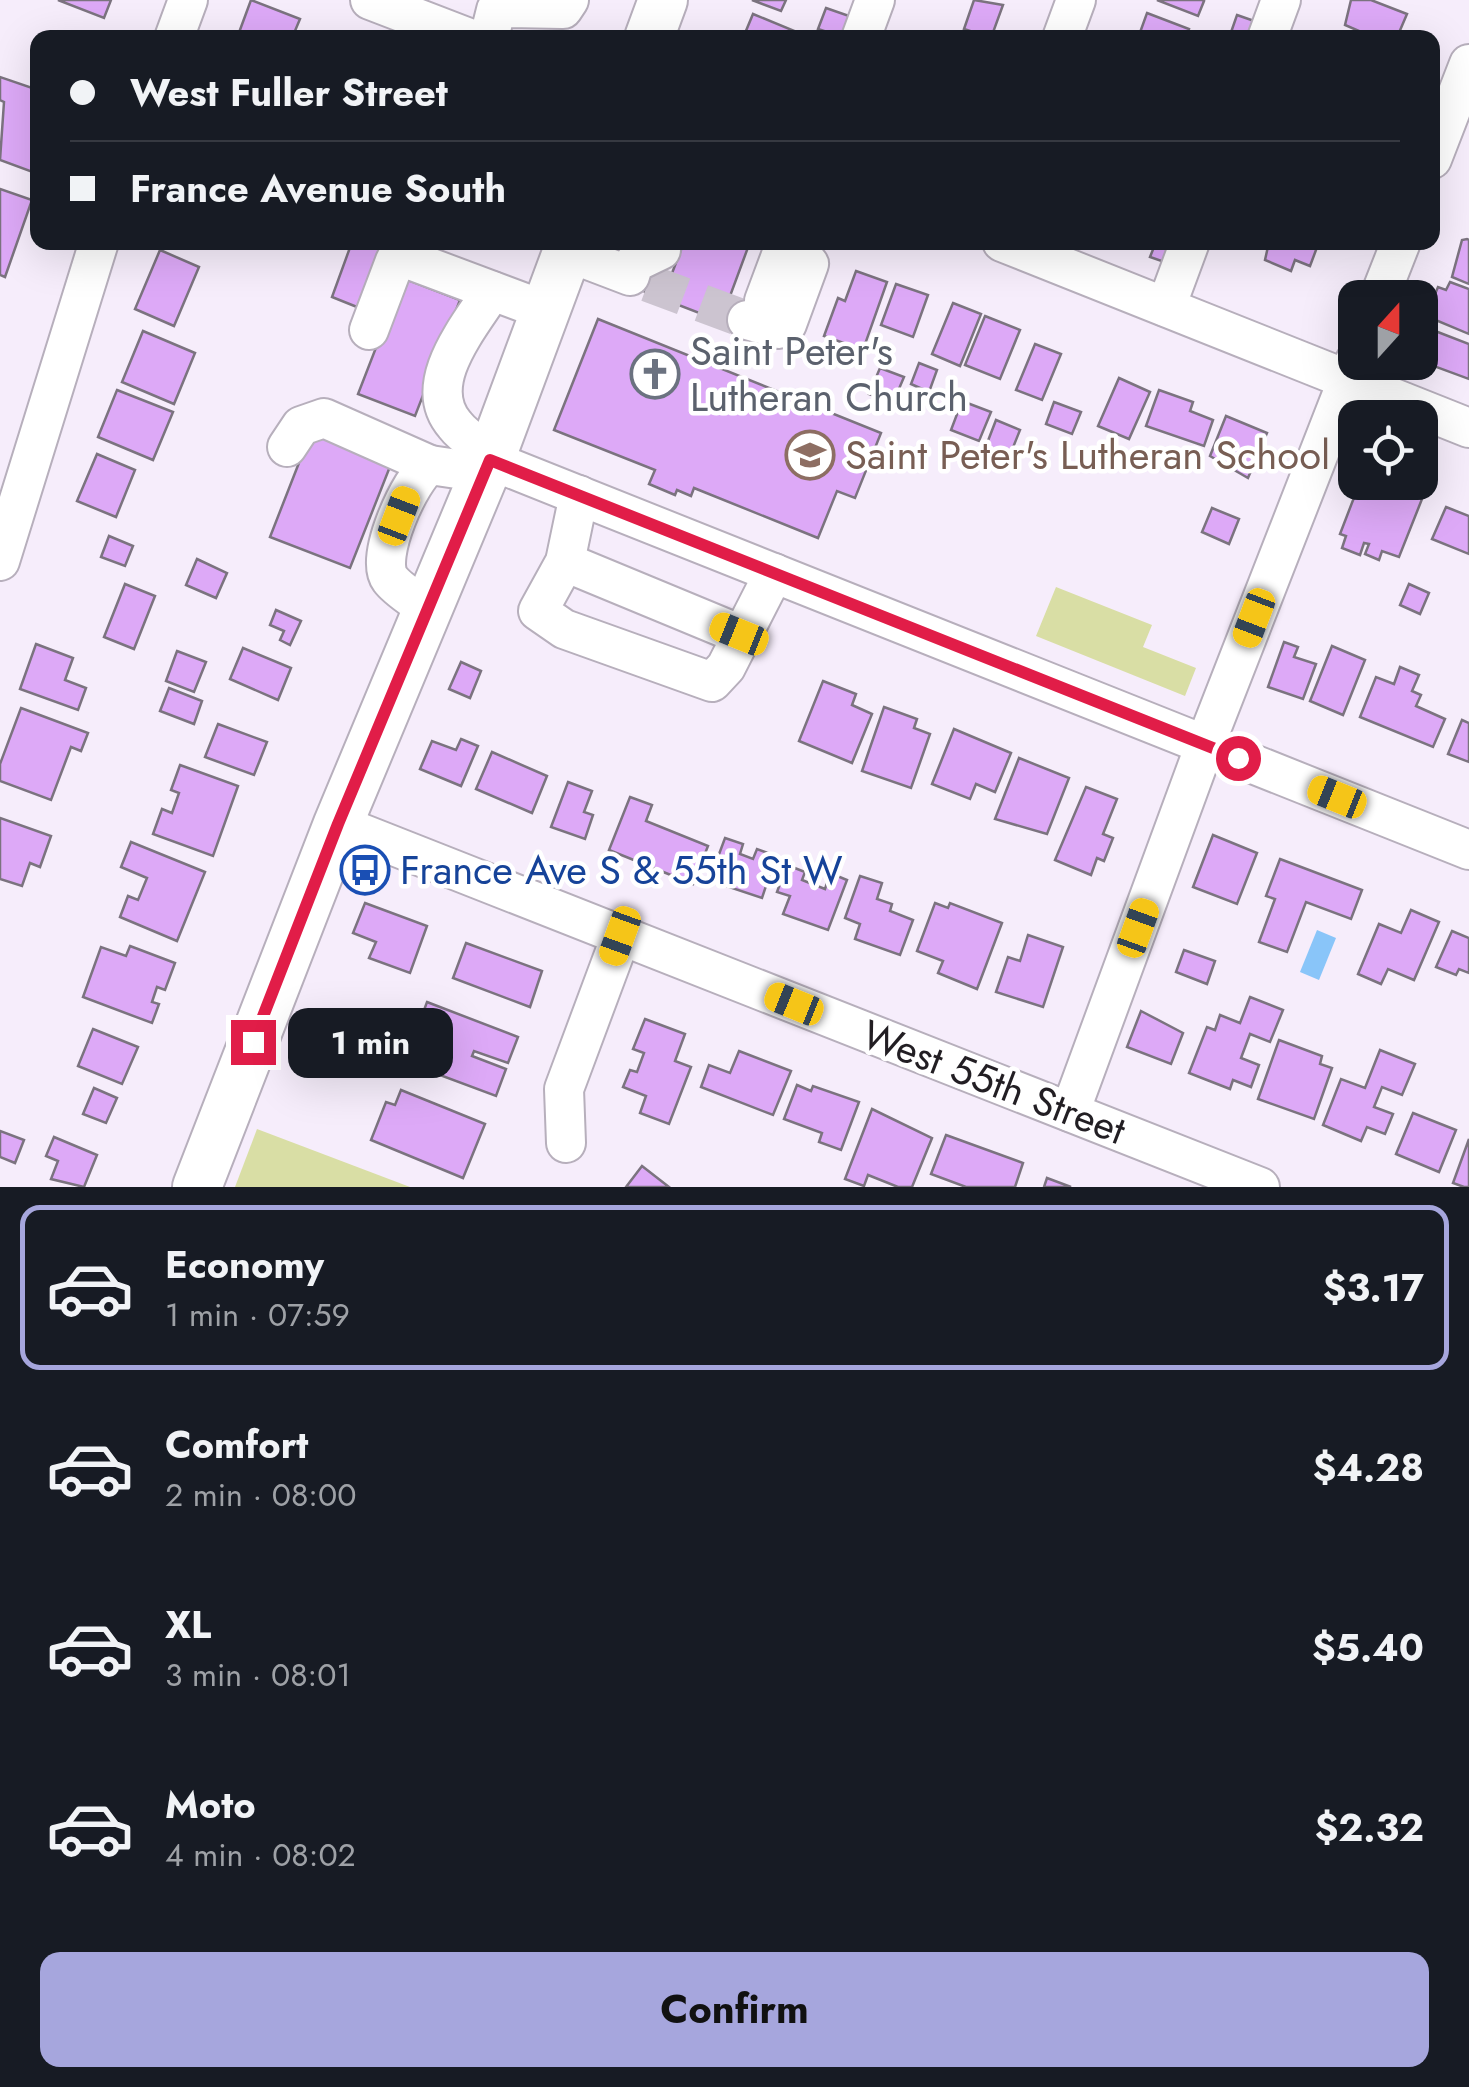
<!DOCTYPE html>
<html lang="en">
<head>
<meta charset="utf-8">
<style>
  :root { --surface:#171b24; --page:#20242c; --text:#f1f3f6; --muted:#9ea1a6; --line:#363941; --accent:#a6a6dd }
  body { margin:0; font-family:Jost,sans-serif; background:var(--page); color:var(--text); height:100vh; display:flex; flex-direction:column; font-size:38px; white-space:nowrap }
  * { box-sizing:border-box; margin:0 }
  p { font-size:32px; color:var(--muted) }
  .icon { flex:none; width:55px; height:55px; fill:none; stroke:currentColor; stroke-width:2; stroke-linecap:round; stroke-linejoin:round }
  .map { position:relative; height:1187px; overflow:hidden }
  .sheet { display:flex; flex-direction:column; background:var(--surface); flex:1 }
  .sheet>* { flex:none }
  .guide { position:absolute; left:30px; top:30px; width:1410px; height:220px; border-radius:20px; box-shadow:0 10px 40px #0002; display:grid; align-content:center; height:220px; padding:0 40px; background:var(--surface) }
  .needle { width:65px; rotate:21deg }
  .tools { position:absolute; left:1338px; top:280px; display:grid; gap:20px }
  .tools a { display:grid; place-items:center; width:100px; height:100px; border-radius:20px; background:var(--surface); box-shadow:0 10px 40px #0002; font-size:50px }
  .end { position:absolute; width:45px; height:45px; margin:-22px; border:12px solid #e11d48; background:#fff; box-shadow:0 0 0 5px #fff }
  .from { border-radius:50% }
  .bubble { position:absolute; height:70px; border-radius:20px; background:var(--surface); box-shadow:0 10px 40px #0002; font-size:32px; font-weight:700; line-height:70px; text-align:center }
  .car { position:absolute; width:30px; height:60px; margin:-30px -15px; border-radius:12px; box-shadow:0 0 8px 2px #0007; background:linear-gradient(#f5c518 24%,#345 0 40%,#f5c518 0 76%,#345 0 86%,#f5c518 0) }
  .guide b { display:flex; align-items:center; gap:35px; height:95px; font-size:38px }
  .guide b+b { border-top:2px solid var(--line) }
  .guide i { width:25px; height:25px; background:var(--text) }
  ul { padding:18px 0 0; list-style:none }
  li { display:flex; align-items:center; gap:30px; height:165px; margin:0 20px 15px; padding:0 20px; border:5px solid transparent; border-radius:20px }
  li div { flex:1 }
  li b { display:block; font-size:38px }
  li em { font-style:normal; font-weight:700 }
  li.active { border-color:var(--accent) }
  li>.icon { width:90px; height:90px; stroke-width:1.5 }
  .primary-button { display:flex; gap:20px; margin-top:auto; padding:20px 40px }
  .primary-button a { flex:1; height:115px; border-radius:20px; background:var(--accent); color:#111; font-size:40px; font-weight:700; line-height:115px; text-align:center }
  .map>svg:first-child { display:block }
  .green { fill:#d9dea5 }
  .water { fill:#89c5f9 }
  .building { fill:#dda9f7; stroke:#7b737f; stroke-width:2.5 }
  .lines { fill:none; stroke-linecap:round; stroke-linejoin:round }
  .minor-tunnel { stroke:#ccc4d0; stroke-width:38; stroke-dasharray:38 19; stroke-linecap:butt }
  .minor-casing { stroke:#b7afbc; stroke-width:42 }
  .major-casing { stroke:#b7afbc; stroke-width:52 }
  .minor { stroke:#fff; stroke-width:38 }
  .major { stroke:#fff; stroke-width:48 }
  .route { stroke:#e11d48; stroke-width:12 }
  .labels { text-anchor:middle; stroke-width:9; stroke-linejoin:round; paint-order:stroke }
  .worship-label { font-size:40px; fill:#5b616d; stroke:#fff; text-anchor:start }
  .education-label { font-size:40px; fill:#785e54; stroke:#fff; text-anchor:start }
  .transit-label { font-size:40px; fill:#164399; stroke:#fff; text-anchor:start }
  .street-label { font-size:40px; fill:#221e23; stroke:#fff }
</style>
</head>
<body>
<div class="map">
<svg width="1469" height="1187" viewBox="0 0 1469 1187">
  <rect width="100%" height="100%" fill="#f6edfb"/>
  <g class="green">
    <polygon points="1056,587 1152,625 1143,647 1196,668 1185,696 1036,636"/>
    <polygon points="257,1129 410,1187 235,1187"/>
  </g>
  <polygon class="water" points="1317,930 1336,938 1319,980 1300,972"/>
  <g class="building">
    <polygon points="58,0 111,0 104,18"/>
    <polygon points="251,0 300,19 292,38 237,38"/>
    <polygon points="752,0 786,0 781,11"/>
    <polygon points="974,0 1003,5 991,38 964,29"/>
    <polygon points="1157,0 1202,0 1204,1 1198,16"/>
    <polygon points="1351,0 1371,0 1407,14 1398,35 1375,38 1345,25"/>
    <polygon points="826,8 852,17 845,38 818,29"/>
    <polygon points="1147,13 1189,29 1186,38 1138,38"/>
    <polygon points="753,14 809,37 809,38 743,38"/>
    <polygon points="1237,15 1263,24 1258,38 1229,38"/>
    <polygon points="38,73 38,174 0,160 4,102 0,100 0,77 32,88"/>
    <polygon points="0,189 32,200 5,277 0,275"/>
    <polygon points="1467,239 1469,240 1469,284 1452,277 1462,240"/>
    <polygon points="352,242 387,242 362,309 332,297"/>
    <polygon points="684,242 750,242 730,296 753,306 743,330 645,292 652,274 669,281"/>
    <polygon points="1156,242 1182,242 1173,265 1150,257"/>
    <polygon points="1269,242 1319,242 1310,266 1295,260 1291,271 1265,260"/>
    <polygon points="160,250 199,267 174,326 135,309"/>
    <polygon points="856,271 887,282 863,350 824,336 838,298 845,301"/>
    <polygon points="403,278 460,300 415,416 358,394"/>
    <polygon points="1450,282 1469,289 1469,334 1426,316 1438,287 1446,290"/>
    <polygon points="896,284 928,295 913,337 881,325"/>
    <polygon points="953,303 981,314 960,366 932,354"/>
    <polygon points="985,316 1020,330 1000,379 965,365"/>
    <polygon points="598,319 881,433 855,498 837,491 818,538 694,488 691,496 677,490 675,495 649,484 655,470 554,430"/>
    <polygon points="1430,329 1469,344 1469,379 1420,361 1420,336 1428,336"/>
    <polygon points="143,331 195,353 174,404 122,382"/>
    <polygon points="1035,344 1061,354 1042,400 1016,390"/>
    <polygon points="919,363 937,370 929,392 911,384"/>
    <polygon points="880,368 904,377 893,403 869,394"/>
    <polygon points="1119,378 1150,392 1129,439 1098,426"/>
    <polygon points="117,390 173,412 153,460 98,437"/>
    <polygon points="1159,390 1193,402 1190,411 1213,420 1204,446 1146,426"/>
    <polygon points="962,401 991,412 979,441 951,430"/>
    <polygon points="1054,402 1081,412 1072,434 1046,424"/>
    <polygon points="1226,416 1267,433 1248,478 1210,456"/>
    <polygon points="996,420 1020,430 1010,455 986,446"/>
    <polygon points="313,427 393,459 350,568 270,537"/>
    <polygon points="97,454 135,470 116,517 77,501"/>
    <polygon points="1360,482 1379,482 1422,499 1399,557 1382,551 1379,560 1365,554 1369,544 1364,543 1360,555 1342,548 1346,536 1340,534"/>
    <polygon points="1446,507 1469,516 1469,554 1432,539"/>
    <polygon points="1212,508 1239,519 1229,544 1202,532"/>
    <polygon points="109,536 133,546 125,566 101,557"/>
    <polygon points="197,559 227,573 216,598 186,585"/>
    <polygon points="125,584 155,596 134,649 104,637"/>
    <polygon points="1409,584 1429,593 1420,614 1400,605"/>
    <polygon points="276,610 301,621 290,645 280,640 284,631 270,625"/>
    <polygon points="1284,642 1298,647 1294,657 1316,664 1303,699 1268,687"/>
    <polygon points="36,644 73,658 65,680 86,688 78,710 20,689"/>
    <polygon points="1332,646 1365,660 1343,715 1310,701"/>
    <polygon points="243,648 291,668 278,700 230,679"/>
    <polygon points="177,651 206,662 194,692 166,681"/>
    <polygon points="461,662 481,671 470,698 449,689"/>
    <polygon points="1400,667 1419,675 1412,691 1421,695 1416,706 1445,719 1433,747 1360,717 1376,677 1394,684"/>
    <polygon points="823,681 856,694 852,705 872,714 852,763 799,741"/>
    <polygon points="169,688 202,701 194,724 160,711"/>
    <polygon points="884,707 917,719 914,728 930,734 911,788 862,771"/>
    <polygon points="21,708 88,733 81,751 71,747 51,800 0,781 0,764"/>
    <polygon points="1462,720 1469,723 1469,762 1448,754"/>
    <polygon points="218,724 267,742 254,775 205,757"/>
    <polygon points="954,729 1011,753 995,792 976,784 970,799 932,784"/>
    <polygon points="461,739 478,746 461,786 420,769 432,741 456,750"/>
    <polygon points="492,752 547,776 532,813 476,789"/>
    <polygon points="1019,758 1069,778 1047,834 995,819"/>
    <polygon points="180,765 238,786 213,856 153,834 162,809 172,813 179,793 171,790"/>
    <polygon points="568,782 592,791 584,812 593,815 585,839 551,827"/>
    <polygon points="1086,787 1117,799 1103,834 1113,838 1104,861 1097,858 1091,875 1055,860"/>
    <polygon points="630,797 652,805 646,821 708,846 693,884 609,850"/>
    <polygon points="0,818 51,836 40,867 30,863 22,886 0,879"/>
    <polygon points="1213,835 1257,853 1237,904 1193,887"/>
    <polygon points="725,838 743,844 740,854 753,859 757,849 776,856 762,898 723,885 729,869 715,865"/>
    <polygon points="131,842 205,872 177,941 120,917 128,896 138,900 147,878 121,867"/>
    <polygon points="1280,859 1362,890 1351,919 1306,902 1287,952 1259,942 1275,899 1266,896"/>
    <polygon points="787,865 805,872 802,880 825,889 830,873 847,880 828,930 783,914 790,896 777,892"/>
    <polygon points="860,876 882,883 877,899 892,904 890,911 913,920 900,955 855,939 860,924 845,918"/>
    <polygon points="365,903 427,926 410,973 369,958 376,942 353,933"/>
    <polygon points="935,903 948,908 950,903 1002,923 977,989 938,973 943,961 917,951"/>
    <polygon points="1411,910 1439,922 1414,980 1388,969 1381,984 1358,974 1379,924 1401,933"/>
    <polygon points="1452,931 1469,938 1469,973 1459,969 1456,975 1436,967"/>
    <polygon points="1028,935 1063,947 1043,1007 996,992 1008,957 1020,961"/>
    <polygon points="466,943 542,971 530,1007 453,978"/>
    <polygon points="130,946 175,963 165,990 157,987 152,1002 159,1004 152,1023 83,997 101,947 126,956"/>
    <polygon points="1184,950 1215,961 1207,984 1176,972"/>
    <polygon points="1250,997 1283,1010 1270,1042 1250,1034 1241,1058 1259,1065 1251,1087 1233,1080 1230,1089 1189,1073 1207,1027 1215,1030 1220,1015 1240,1023"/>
    <polygon points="427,1002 518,1037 508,1063 474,1051 472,1056 506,1069 496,1096 405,1062"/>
    <polygon points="1141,1011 1183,1033 1171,1064 1127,1047"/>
    <polygon points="645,1019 685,1034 675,1061 691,1067 669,1124 640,1113 646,1096 623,1087 630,1070 637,1072 644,1053 633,1049"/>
    <polygon points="93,1029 138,1047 122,1084 78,1066"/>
    <polygon points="1279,1040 1322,1056 1320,1064 1332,1068 1314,1119 1258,1099"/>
    <polygon points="1380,1050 1415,1064 1402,1095 1382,1087 1374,1107 1393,1114 1385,1134 1367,1127 1361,1141 1323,1125 1341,1079 1365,1088"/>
    <polygon points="739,1051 791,1071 773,1115 701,1087 709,1065 730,1073"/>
    <polygon points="797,1085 811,1091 813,1086 859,1102 841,1150 819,1142 822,1133 784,1119"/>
    <polygon points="94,1088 117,1098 106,1123 83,1114"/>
    <polygon points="401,1090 485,1124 463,1178 371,1140 386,1102 395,1105"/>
    <polygon points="872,1109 932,1138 912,1187 898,1187 868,1175 864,1186 845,1179"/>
    <polygon points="1413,1113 1456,1130 1439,1172 1396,1154"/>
    <polygon points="0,1131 24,1140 15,1163 0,1157"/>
    <polygon points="946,1135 1023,1163 1015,1187 966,1187 931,1174"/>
    <polygon points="54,1137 97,1155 84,1187 51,1179 58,1161 46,1156"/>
    <polygon points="1469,1139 1469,1187 1464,1187 1453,1183"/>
    <polygon points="642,1166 669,1187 626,1187"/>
    <polygon points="1047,1178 1071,1187 1044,1187"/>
  </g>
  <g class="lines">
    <polyline class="minor-tunnel" points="648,283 747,320"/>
    <g class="minor-casing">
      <g id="minor">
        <polyline points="370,0 469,38"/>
        <polyline points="174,38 188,0"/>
        <polyline points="489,38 496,10 502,8 563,9 569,0"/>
        <polyline points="861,38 875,0"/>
        <polyline points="1062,38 1076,0"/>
        <polyline points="1267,38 1281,0"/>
        <polyline points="1432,159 1469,64"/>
        <polyline points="1002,242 1469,428"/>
        <polyline points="567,252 630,276 634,263 661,250"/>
        <polyline points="1379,298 1401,242"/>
        <polyline points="764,301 786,242"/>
        <polyline points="1166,307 1190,242"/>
        <polyline points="747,320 779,329 787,324 809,264 791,242"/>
        <polyline points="369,330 395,261 410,260 546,311"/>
        <polyline points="287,447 301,426 324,418 430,465"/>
        <path d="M 491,455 C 480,446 464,437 455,425 C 419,384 470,326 492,291"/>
        <polyline points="490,460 1469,850"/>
        <polyline points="579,495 565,562 538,611 564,629 712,682 726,667 774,573"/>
        <polyline points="0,561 99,242"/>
        <polyline points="565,562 739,634"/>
        <path d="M 427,609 C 416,600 398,590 390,579 C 374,558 410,478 430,465 L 484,473"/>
        <polyline points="338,824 1260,1187"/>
        <polyline points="1070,1112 1205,745 1355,361"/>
        <polyline points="566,1143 564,1089 621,936"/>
      </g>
    </g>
    <g class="major-casing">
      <g id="major">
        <polyline points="649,38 663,0"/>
        <polyline points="197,1187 338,824 490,460 571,242"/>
      </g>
    </g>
    <use href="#minor" class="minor"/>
    <use href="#major" class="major"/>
  </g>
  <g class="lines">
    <polyline class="route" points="253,1042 338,824 490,460 1238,758"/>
  </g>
  <defs>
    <g id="church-ring" transform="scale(2.5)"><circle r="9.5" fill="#fff" stroke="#6b7280" stroke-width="1.5"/><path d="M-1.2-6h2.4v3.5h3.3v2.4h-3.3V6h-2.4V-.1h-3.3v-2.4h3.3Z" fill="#6b7280"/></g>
    <g id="school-ring" transform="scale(2.5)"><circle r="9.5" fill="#fff" stroke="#8d6e63" stroke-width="1.5"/><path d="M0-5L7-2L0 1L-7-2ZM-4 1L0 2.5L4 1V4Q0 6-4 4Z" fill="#8d6e63"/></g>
    <g id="bus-ring" transform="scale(2.5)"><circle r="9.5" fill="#fff" stroke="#1a4fb4" stroke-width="1.5"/><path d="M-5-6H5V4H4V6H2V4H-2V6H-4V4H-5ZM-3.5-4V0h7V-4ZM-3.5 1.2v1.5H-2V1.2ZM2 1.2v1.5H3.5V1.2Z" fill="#1a4fb4"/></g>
  </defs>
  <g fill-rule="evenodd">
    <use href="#church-ring" x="655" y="374"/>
    <use href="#school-ring" x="810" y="455"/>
    <use href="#bus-ring" x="365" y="870"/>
  </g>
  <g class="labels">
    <g class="worship-label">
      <text x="690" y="365">Saint Peter's<tspan x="690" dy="46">Lutheran Church</tspan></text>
    </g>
    <g class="education-label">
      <text x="845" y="469">Saint Peter's Lutheran School</text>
    </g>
    <g class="transit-label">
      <text x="400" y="884">France Ave S &amp; 55th St W</text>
    </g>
    <g class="street-label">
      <text transform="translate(994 1082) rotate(21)" y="14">West 55th Street</text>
    </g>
  </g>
</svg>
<div class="tools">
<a><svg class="needle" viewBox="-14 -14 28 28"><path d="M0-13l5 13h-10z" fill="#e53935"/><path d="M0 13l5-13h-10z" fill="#9ea1a6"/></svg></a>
<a><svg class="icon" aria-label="locate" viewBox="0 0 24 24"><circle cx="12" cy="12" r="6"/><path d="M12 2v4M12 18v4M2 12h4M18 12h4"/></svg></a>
</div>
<i class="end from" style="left:1238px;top:758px"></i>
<i class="end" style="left:253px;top:1042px"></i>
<div class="bubble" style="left:288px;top:1008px;width:165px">1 min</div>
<i class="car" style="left:399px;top:516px;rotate:21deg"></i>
<i class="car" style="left:1254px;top:618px;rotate:201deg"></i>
<i class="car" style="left:739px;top:634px;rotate:292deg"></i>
<i class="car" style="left:1337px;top:797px;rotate:292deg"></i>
<i class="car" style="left:1138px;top:928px;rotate:20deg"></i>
<i class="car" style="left:620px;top:936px;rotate:200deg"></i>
<i class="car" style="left:794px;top:1004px;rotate:292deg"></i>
<div class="guide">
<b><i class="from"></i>West Fuller Street</b>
<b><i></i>France Avenue South</b>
</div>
</div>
<section class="sheet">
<ul>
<li class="active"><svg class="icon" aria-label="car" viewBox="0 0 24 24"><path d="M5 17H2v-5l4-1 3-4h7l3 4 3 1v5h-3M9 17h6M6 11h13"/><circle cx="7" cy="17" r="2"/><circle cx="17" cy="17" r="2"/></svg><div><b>Economy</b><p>1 min · 07:59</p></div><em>$3.17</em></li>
<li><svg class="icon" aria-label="car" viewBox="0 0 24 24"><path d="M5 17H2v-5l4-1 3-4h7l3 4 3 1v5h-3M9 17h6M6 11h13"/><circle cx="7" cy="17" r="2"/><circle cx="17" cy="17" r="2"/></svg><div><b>Comfort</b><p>2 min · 08:00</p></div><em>$4.28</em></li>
<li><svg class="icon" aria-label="car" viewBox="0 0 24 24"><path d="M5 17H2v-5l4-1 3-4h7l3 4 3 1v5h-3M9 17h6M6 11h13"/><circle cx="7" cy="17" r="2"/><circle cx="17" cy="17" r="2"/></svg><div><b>XL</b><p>3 min · 08:01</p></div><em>$5.40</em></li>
<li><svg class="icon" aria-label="car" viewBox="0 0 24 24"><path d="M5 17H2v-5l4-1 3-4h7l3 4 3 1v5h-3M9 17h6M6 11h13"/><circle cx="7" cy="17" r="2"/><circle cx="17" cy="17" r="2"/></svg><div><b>Moto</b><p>4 min · 08:02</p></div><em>$2.32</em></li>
</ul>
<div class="primary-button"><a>Confirm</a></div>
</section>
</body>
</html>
